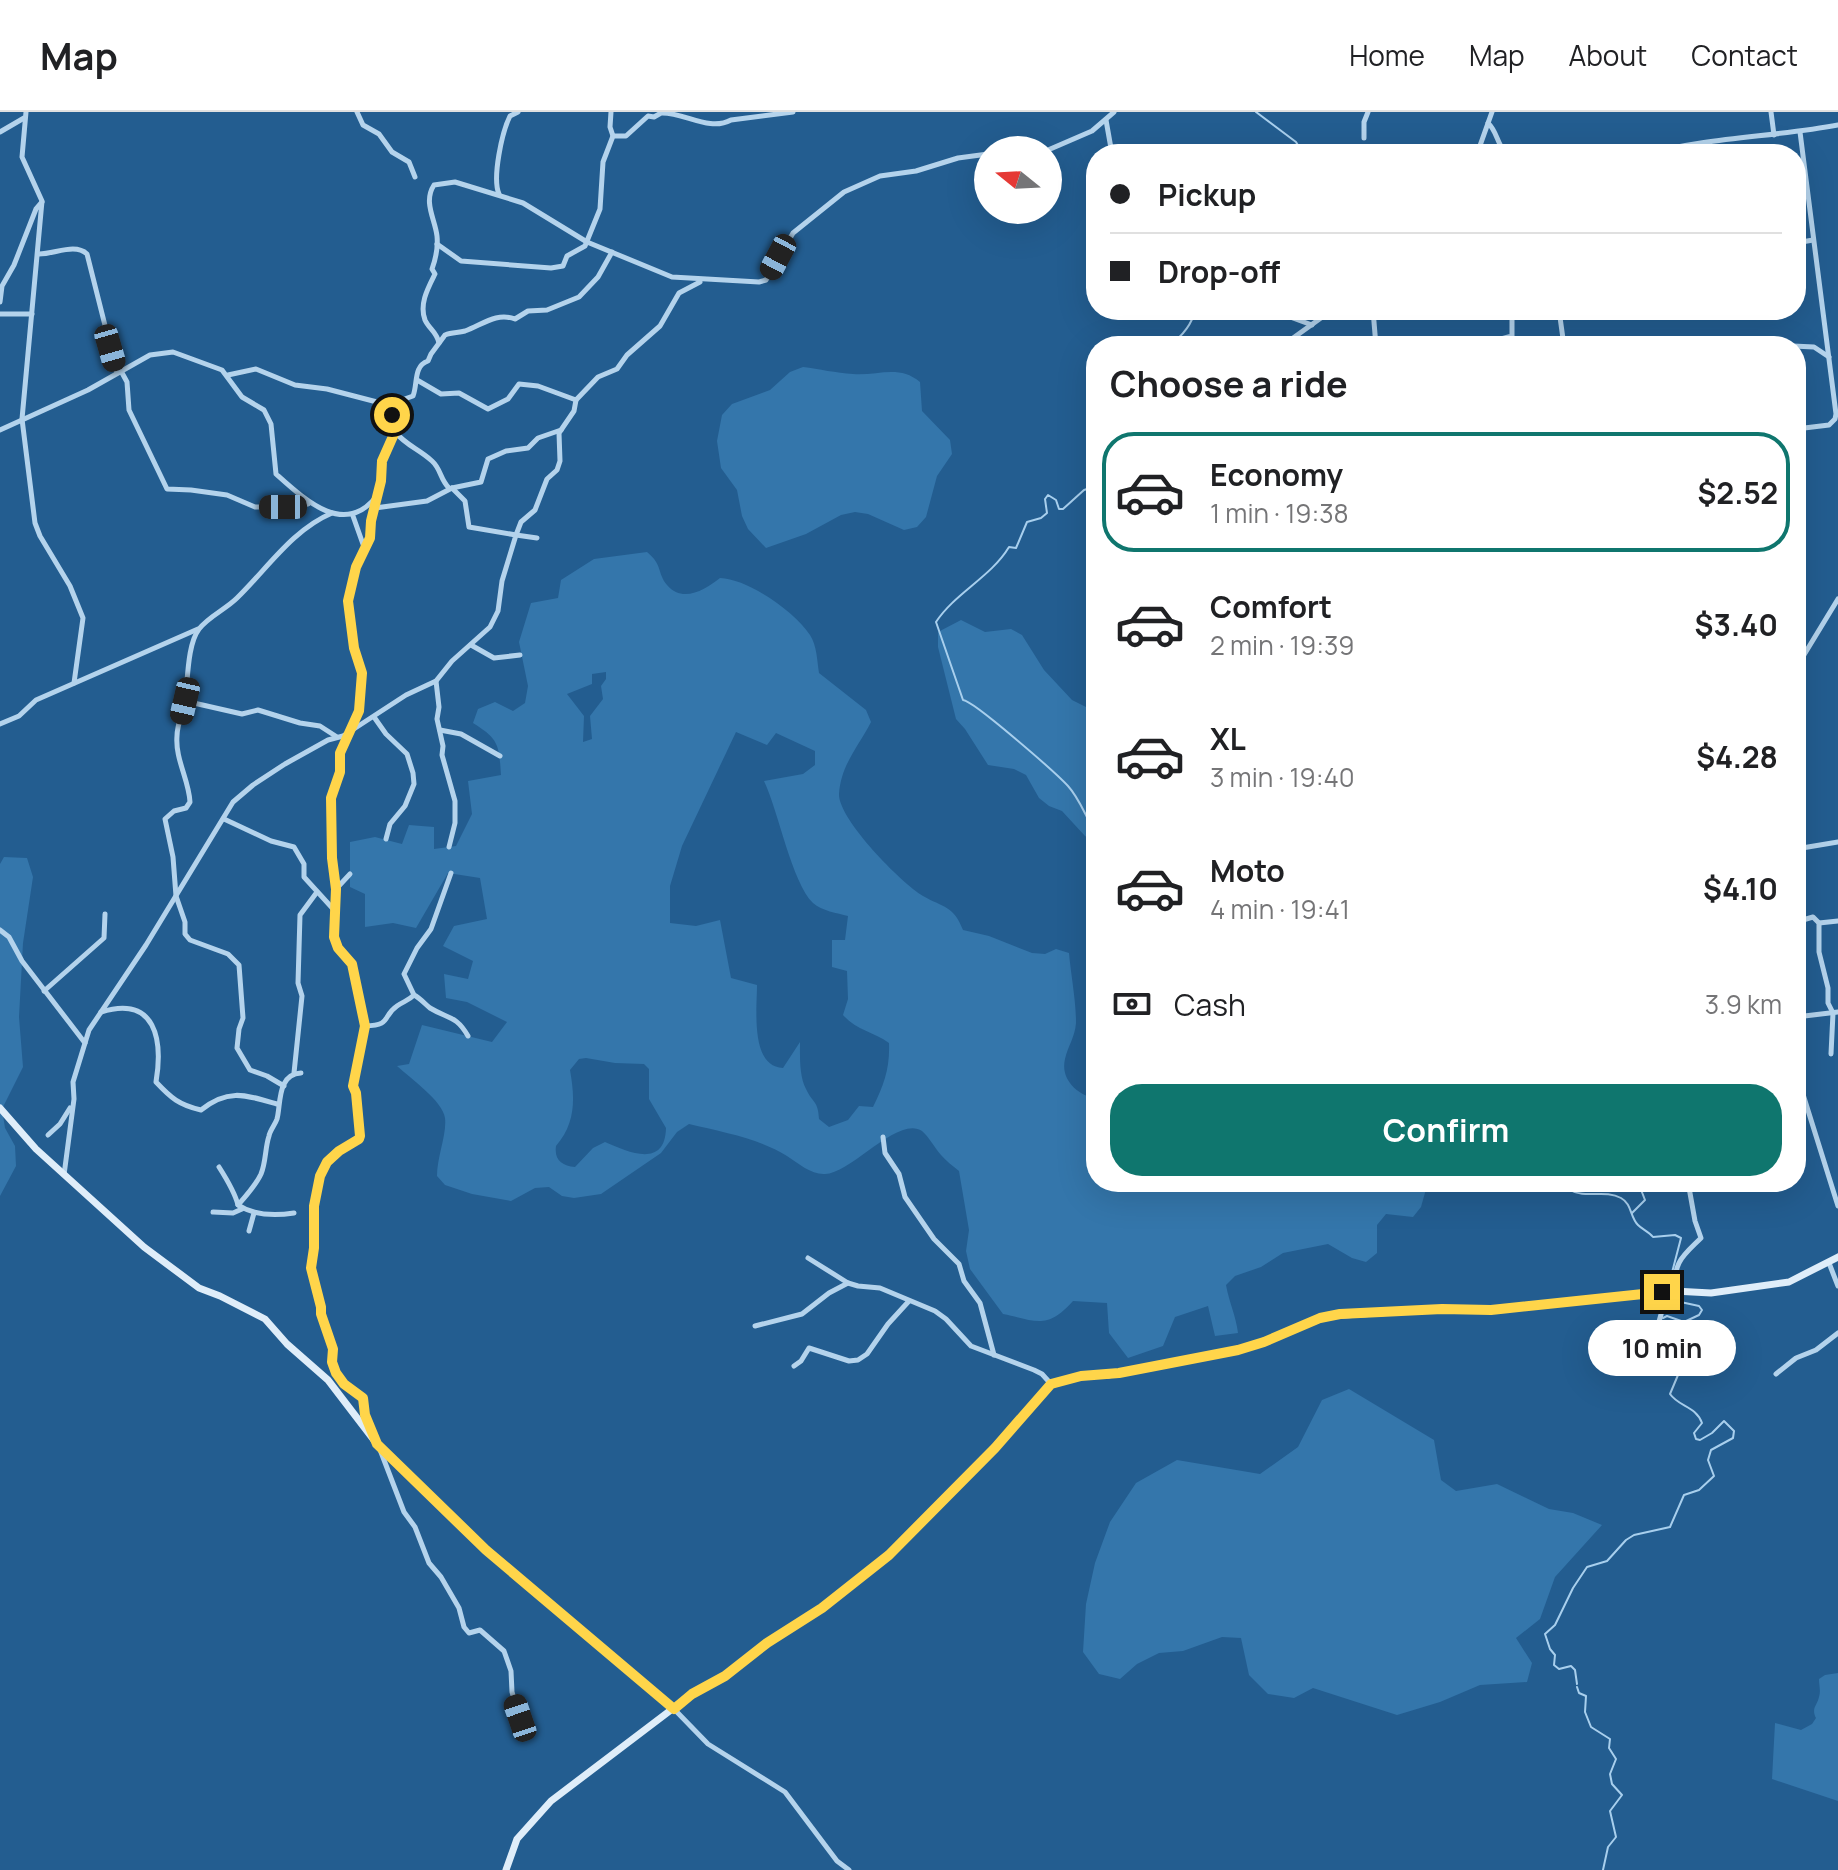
<!DOCTYPE html>
<html lang="en">
<head>
<meta charset="utf-8">
<style>
  :root { --surface:#fff; --page:#f6f6f6; --text:#202124; --muted:#757577; --line:#e0e0e0; --accent:#0f766e }
  body { margin:0; font-family:Manrope,sans-serif; background:var(--page); color:var(--text); height:100vh; display:flex; flex-direction:column; font-size:30px; white-space:nowrap }
  * { box-sizing:border-box; margin:0 }
  p { font-size:26px; color:var(--muted) }
  .icon { flex:none; width:44px; height:44px; fill:none; stroke:currentColor; stroke-width:2; stroke-linecap:round; stroke-linejoin:round }
  .map { position:relative; flex:1; overflow:hidden }
  .details { position:absolute; left:1086px; top:224px; width:720px; height:856px; display:flex; flex-direction:column; background:var(--surface); border-radius:32px; box-shadow:0 8px 32px #0002 }
  .details>* { flex:none }
  .hud { position:absolute; left:1086px; top:32px; width:720px; height:176px; border-radius:32px; box-shadow:0 8px 32px #0002; display:grid; align-content:center; height:176px; padding:0 24px; background:var(--surface) }
  .needle { width:52px; rotate:288deg }
  .tools { position:absolute; left:974px; top:24px; display:grid; gap:16px }
  .tools a { display:grid; place-items:center; width:88px; height:88px; border-radius:50%; background:var(--surface); box-shadow:0 8px 32px #0002; font-size:40px }
  .end { position:absolute; width:36px; height:36px; margin:-18px; border:10px solid #ffd54a; background:#111; box-shadow:0 0 0 4px #111 }
  .from { border-radius:50% }
  .bubble { position:absolute; height:56px; border-radius:28px; background:var(--surface); box-shadow:0 8px 32px #0002; font-size:26px; font-weight:700; line-height:56px; text-align:center }
  .car { position:absolute; width:24px; height:48px; margin:-24px -12px; border-radius:10px; box-shadow:0 0 6px 2px #0007; background:linear-gradient(#222 24%,#8ab4d8 0 40%,#222 0 76%,#8ab4d8 0 86%,#222 0) }
  .hud b { display:flex; align-items:center; gap:28px; height:76px; font-size:30px }
  .hud b+b { border-top:2px solid var(--line) }
  .hud i { width:20px; height:20px; background:var(--text) }
  ul { padding:0; list-style:none }
  li { display:flex; align-items:center; gap:24px; height:120px; margin:0 16px 12px; padding:0 8px; border:4px solid transparent; border-radius:32px }
  li div { flex:1 }
  li b { display:block; font-size:30px }
  li em { font-style:normal; font-weight:700 }
  li.on { border-color:var(--accent) }
  li>.icon { width:72px; height:72px; stroke-width:1.5 }
  h2 { padding:0 24px; font-size:36px; line-height:96px }
  .pay { display:flex; align-items:center; gap:20px; height:88px; padding:0 24px; font-size:30px }
  .pay p { margin-inline-start:auto }
  .action { display:flex; gap:16px; margin-top:auto; padding:16px 24px }
  .action a { flex:1; height:92px; border-radius:32px; background:var(--accent); color:#fff; font-size:32px; font-weight:700; line-height:92px; text-align:center }
  header { display:flex; align-items:center; gap:48px; box-sizing:border-box; height:112px; padding:0 40px; background:var(--surface); border-bottom:2px solid var(--line) }
  header strong { font-size:38px }
  nav { display:flex; gap:44px; margin-inline-start:auto; font-size:28px }
  .map>svg:first-child { display:block }
  .green { fill:#3476ab; fill-rule:evenodd }
  .lines { fill:none; stroke-linecap:round; stroke-linejoin:round }
  .stream { stroke:#a8cfed; stroke-width:2 }
  .street { stroke:#b4d3ec; stroke-width:5 }
  .secondary { stroke:#dfedf9; stroke-width:7 }
  .route { stroke:#ffd54a; stroke-width:10 }
</style>
</head>
<body>
<header>
<strong>Map</strong>
<nav><a>Home</a><a>Map</a><a>About</a><a>Contact</a></nav>
</header>
<div class="map">
<svg width="1838" height="1758" viewBox="0 0 1838 1758">
  <rect width="100%" height="100%" fill="#235d90"/>
  <g class="green">
    <path d="M 803,255 C 819,257 836,261 853,262 C 878,264 899,252 920,270 L 922,299 L 950,328 L 952,342 L 937,364 L 926,405 L 917,415 L 904,418 L 868,402 L 855,400 L 841,403 L 806,422 L 766,436 L 748,417 L 742,404 L 737,378 L 721,356 L 717,329 L 722,303 L 732,292 L 770,278 L 790,260 Z"/>
    <path d="M 647,440 C 663,453 657,461 667,473 C 683,492 706,477 720,466 C 748,467 794,499 810,523 C 817,534 817,548 819,561 L 866,598 L 871,610 C 859,634 841,652 839,682 C 838,707 901,771 923,784 C 944,796 953,793 963,818 L 989,824 L 1032,841 L 1045,842 L 1056,837 L 1069,841 C 1071,864 1076,888 1076,911 C 1075,925 1068,934 1065,947 C 1060,968 1078,983 1096,987 L 1096,1070 L 1428,1070 L 1421,1095 L 1413,1105 L 1386,1102 L 1377,1113 L 1377,1141 L 1366,1150 L 1352,1146 L 1328,1132 L 1283,1141 L 1261,1155 L 1235,1164 L 1226,1173 C 1229,1190 1236,1204 1238,1221 L 1215,1224 L 1208,1194 L 1175,1205 L 1163,1234 L 1128,1246 L 1109,1221 L 1107,1191 L 1073,1189 C 1047,1218 1037,1209 1003,1202 L 970,1157 L 966,1139 L 969,1118 L 959,1059 C 953,1054 946,1049 941,1043 C 935,1036 929,1025 922,1019 C 898,1003 852,1061 825,1062 C 812,1063 799,1052 787,1044 C 758,1026 722,1020 689,1012 L 677,1020 L 661,1041 L 601,1082 L 574,1086 L 562,1084 L 549,1075 L 535,1076 L 511,1089 L 472,1082 L 445,1073 L 437,1064 C 437,1045 447,1022 445,1006 C 443,989 410,966 397,954 L 409,952 L 422,913 L 492,930 L 507,910 L 467,890 L 446,886 L 444,862 L 468,867 L 473,849 L 443,834 L 454,814 L 487,807 L 480,766 L 448,761 L 416,816 L 393,811 L 365,815 L 365,782 L 350,775 L 350,730 L 375,725 L 402,732 L 409,713 L 434,715 L 434,737 L 456,734 L 472,702 L 468,669 L 501,663 C 499,633 499,627 473,611 L 478,597 L 495,590 L 513,599 L 525,591 L 528,574 L 519,530 L 531,491 L 558,486 L 561,468 L 594,447 ZM 606,560 L 606,567 L 601,574 L 603,587 L 590,604 L 592,627 L 583,630 L 584,604 L 567,582 L 592,572 L 592,562 ZM 736,620 L 767,633 L 776,621 L 815,639 L 815,653 L 803,662 L 764,669 C 778,698 792,771 813,791 C 822,799 837,801 848,804 L 845,828 L 832,828 L 832,855 L 847,859 L 848,887 L 843,903 C 856,918 874,920 889,931 C 890,956 884,973 873,995 L 859,994 L 848,1008 L 829,1015 L 819,1007 C 818,988 813,992 806,977 C 799,964 800,944 800,930 L 783,956 C 750,955 757,897 757,873 L 731,866 L 720,808 L 696,814 L 670,811 L 670,774 L 682,734 ZM 586,946 L 615,951 L 644,952 L 649,957 L 649,987 L 666,1016 C 665,1057 628,1040 605,1030 L 593,1036 L 575,1055 C 562,1054 554,1048 556,1034 C 576,1011 575,986 570,958 L 579,947 Z"/>
    <polygon points="961,508 985,520 1011,517 1022,523 1044,558 1072,588 1096,600 1096,731 1085,724 1062,699 1049,694 1039,686 1026,663 1014,657 988,653 965,617 956,607 938,535 938,520"/>
    <polygon points="4,745 27,746 33,765 23,831 19,905 23,955 2,997 5,1016 15,1034 16,1054 0,1084 0,752"/>
    <polygon points="1349,1277 1434,1328 1441,1368 1456,1379 1497,1372 1549,1397 1573,1401 1602,1413 1555,1465 1540,1507 1516,1526 1532,1551 1527,1570 1480,1573 1440,1590 1397,1603 1313,1576 1294,1586 1268,1582 1249,1563 1241,1526 1222,1525 1183,1539 1159,1541 1137,1552 1120,1567 1099,1562 1083,1540 1086,1492 1095,1451 1110,1410 1136,1371 1177,1348 1260,1362 1298,1335 1322,1288"/>
    <path d="M 1838,1561 L 1838,1689 L 1772,1667 L 1775,1611 L 1801,1618 L 1812,1612 L 1816,1606 C 1811,1596 1817,1594 1819,1585 C 1821,1579 1819,1573 1819,1567 L 1825,1563 Z"/>
  </g>
  <g class="lines">
    <g class="stream">
      <polyline points="1256,0 1296,30 1303,42"/>
      <path d="M 1169,234 C 1181,225 1192,213 1195,198"/>
      <path d="M 1096,374 L 1084,378 L 1063,397 L 1059,397 L 1056,388 L 1048,383 L 1045,387 L 1047,401 L 1041,406 L 1027,410 L 1016,436 L 1009,435 C 991,465 955,481 936,510 L 963,588 C 974,589 1056,661 1068,674 C 1080,687 1086,706 1096,721"/>
      <polyline points="1551,1070 1553,1072 1560,1070"/>
      <path d="M 1572,1070 L 1570,1078 C 1585,1087 1605,1077 1621,1086 C 1632,1092 1630,1105 1638,1113 C 1642,1117 1649,1120 1653,1125 L 1675,1123 L 1681,1126 L 1668,1176"/>
      <polyline points="1632,1101 1645,1088 1638,1070"/>
      <polyline points="1663,1206 1667,1204 1684,1210 1699,1203 1702,1198 1699,1194 1676,1189 1669,1183"/>
      <path d="M 1577,1572 L 1575,1558 L 1571,1554 L 1559,1557 L 1554,1553 L 1555,1543 L 1550,1537 L 1545,1522 L 1555,1513 L 1573,1476 L 1587,1455 L 1607,1449 L 1626,1428 L 1634,1423 L 1670,1415 L 1684,1383 L 1699,1378 L 1714,1364 L 1708,1348 L 1711,1338 L 1733,1326 L 1734,1319 L 1724,1309 L 1712,1321 L 1700,1328 L 1696,1327 L 1694,1321 L 1702,1311 C 1696,1294 1679,1295 1670,1282 L 1678,1263 L 1675,1250 L 1678,1248 L 1692,1247 L 1695,1236 L 1689,1224 L 1683,1226 L 1678,1237 L 1659,1228 L 1658,1220"/>
      <polyline points="1577,1575 1579,1581 1586,1584 1585,1600 1591,1615 1610,1627 1609,1636 1616,1647 1610,1662 1612,1672 1622,1683 1610,1699 1616,1725 1608,1735 1603,1758"/>
    </g>
    <g class="street">
      <polyline points="26,0 22,45 42,89 22,307 35,411 40,424 70,474 83,506 74,571"/>
      <polyline points="357,0 363,13 379,22 392,40 409,50 415,65"/>
      <polyline points="611,0 610,15 613,24"/>
      <polyline points="1771,0 1774,23"/>
      <polyline points="1106,8 1112,42"/>
      <path d="M 1488,11 C 1497,19 1497,32 1506,42"/>
      <polyline points="0,20 24,6"/>
      <polyline points="1364,26 1364,10 1368,0"/>
      <polyline points="1048,38 1092,19 1114,0"/>
      <polyline points="1477,42 1492,0"/>
      <path d="M 1647,42 C 1709,25 1775,25 1838,13"/>
      <path d="M 499,82 C 492,66 502,20 510,4 L 518,0"/>
      <polyline points="1796,131 1813,128"/>
      <path d="M 437,132 L 461,149 L 551,156 L 563,154 L 567,144 L 585,134 L 600,97 L 603,50 L 613,24 L 626,24 L 648,4 L 654,5 L 661,1 C 684,0 709,20 731,8 L 793,0"/>
      <path d="M 39,142 C 55,142 75,131 87,142 L 117,261"/>
      <polyline points="0,190 2,174 14,153 36,97 42,90"/>
      <polyline points="1271,198 1312,213"/>
      <polyline points="1373,198 1376,234"/>
      <polyline points="1559,198 1564,234"/>
      <polyline points="0,202 32,202"/>
      <path d="M 439,231 C 437,220 429,217 425,208 C 419,192 428,176 435,162 L 432,157 C 436,146 438,134 437,124 C 435,107 423,90 434,73 L 455,70 L 523,91 L 587,130 L 672,165 L 759,170 L 766,168 L 793,121 L 844,80 L 880,64 L 916,59 L 958,46 L 988,42"/>
      <polyline points="1282,234 1332,198"/>
      <polyline points="1452,234 1452,230 1490,230 1512,224 1512,198"/>
      <polyline points="1793,234 1814,235 1829,245"/>
      <polyline points="121,259 127,270 129,298 167,377 191,378 227,383 255,395 283,395 308,392"/>
      <path d="M 228,263 L 256,257 L 295,273 L 327,277 L 377,290 L 399,289 L 413,284 C 418,272 413,254 428,249 L 431,242 L 445,223 C 452,220 458,221 465,219 C 482,213 496,200 515,207 L 528,199 L 547,198 L 579,185 L 598,165 L 612,140"/>
      <polyline points="417,268 441,282 459,281 488,297 508,287 519,272 538,274 576,288 598,265 617,257 627,243 660,214 679,181 700,170"/>
      <polyline points="1796,317 1829,313 1835,307 1836,302 1800,20"/>
      <path d="M 0,318 L 88,278 L 150,243 L 173,240 L 222,258 L 242,285 L 264,298 L 271,312 L 276,362 C 305,388 344,425 376,385"/>
      <path d="M 395,320 C 407,334 419,337 432,349 C 441,357 440,367 449,376"/>
      <polyline points="375,396 427,389 452,376 481,370 488,347 506,339 528,336 538,326 561,318"/>
      <polyline points="353,404 364,435"/>
      <polyline points="537,426 516,423 521,410 535,398 547,367 557,358 560,349 559,321 574,299 576,288"/>
      <polyline points="471,533 494,546 520,543"/>
      <polyline points="1796,556 1838,487"/>
      <polyline points="436,569 439,595 437,607 443,634 442,643 455,689 455,711 449,735"/>
      <polyline points="185,589 242,602 258,598 300,611 320,614 337,625"/>
      <polyline points="374,605 386,622 407,642 413,661 414,672 405,694 390,712 386,727"/>
      <polyline points="0,612 19,604 36,588 198,517"/>
      <polyline points="440,618 461,622 500,644"/>
      <polyline points="224,707 271,729 294,735 304,752 304,765 335,799"/>
      <polyline points="1796,737 1838,730"/>
      <polyline points="336,777 350,762"/>
      <polyline points="1796,810 1813,805 1819,811 1819,840 1828,876 1828,891 1833,901 1831,942"/>
      <polyline points="1819,811 1838,809"/>
      <polyline points="0,818 9,825 22,849 85,931"/>
      <polyline points="44,879 104,826 105,802"/>
      <path d="M 414,883 C 420,886 425,892 430,896 C 448,907 456,903 468,924"/>
      <path d="M 101,900 C 156,883 163,928 156,970 C 171,986 179,993 201,998 C 228,976 246,983 277,992"/>
      <polyline points="1796,905 1838,900"/>
      <path d="M 365,914 C 393,913 381,905 397,894 C 404,889 408,889 414,883 L 404,862 L 417,836 L 431,817 L 451,761"/>
      <polyline points="1796,960 1838,1094"/>
      <polyline points="294,961 302,884 298,871 300,803 317,780"/>
      <path d="M 284,974 L 267,964 L 250,958 L 237,936 L 239,917 L 243,906 L 239,853 L 228,842 L 190,828 L 185,822 L 185,810 L 176,784 L 173,745 L 165,707 L 174,699 L 186,696 L 190,690 C 189,668 175,647 177,624 C 177,612 183,600 185,589 C 188,569 187,533 199,517 C 208,505 226,497 237,486 C 267,457 292,418 332,401"/>
      <polyline points="48,1023 60,1012 70,996"/>
      <polyline points="883,1025 885,1041 899,1062 905,1085 934,1127 959,1152 964,1169 980,1191 994,1243"/>
      <path d="M 219,1055 C 226,1066 235,1081 238,1093 C 255,1104 275,1104 294,1101"/>
      <polyline points="64,1063 74,987 73,970 89,918 146,833 233,690 253,673 285,652 328,628 343,624 406,583 436,569 452,549 490,515 498,499 502,469 516,423 469,415 465,389 452,376"/>
      <path d="M 238,1093 C 246,1084 256,1073 261,1062 C 266,1050 265,1036 269,1024 C 270,1018 275,1013 277,1007 C 281,992 277,962 301,961"/>
      <polyline points="213,1100 233,1101 242,1097"/>
      <polyline points="249,1119 254,1101"/>
      <polyline points="808,1146 848,1171 858,1174 880,1176 935,1199 946,1207 971,1234 1034,1258 1042,1262 1051,1272"/>
      <polyline points="1829,1151 1838,1174"/>
      <path d="M 1676,1179 C 1672,1150 1684,1143 1701,1126 L 1695,1109 L 1688,1070"/>
      <polyline points="755,1214 802,1202 829,1181 848,1171"/>
      <polyline points="1656,1220 1662,1199 1662,1180"/>
      <polyline points="794,1254 801,1249 809,1236 849,1249 858,1248 867,1242 888,1212 909,1189"/>
      <polyline points="1776,1262 1796,1246 1816,1238 1838,1221"/>
      <polyline points="375,1326 365,1303 363,1286 344,1272 336,1261 332,1250 333,1237 321,1202 321,1195 311,1156 314,1136 314,1094 320,1064 327,1050 360,1024 356,981 353,974 365,914 352,852 335,831 336,777 332,746 331,686 340,660 340,641 359,599 362,567 361,553 354,536 348,489 356,455 370,426 371,409 381,369 382,349 394,322 394,308 389,290"/>
      <polyline points="379,1335 404,1400 415,1415 429,1451 441,1465 459,1496 464,1515 469,1521 480,1518 504,1539 511,1559 512,1580 522,1614"/>
      <polyline points="674,1597 708,1632 785,1680 837,1749 849,1758"/>
    </g>
    <g class="secondary">
      <polyline points="0,996 36,1037 144,1135 199,1176 220,1184 265,1207 287,1232 328,1268 377,1332 486,1438 674,1597"/>
      <polyline points="506,1758 517,1727 551,1689 692,1582 725,1564 767,1531 822,1496 889,1443 995,1336 1051,1272 1081,1264 1108,1263 1238,1238 1264,1230 1327,1204 1427,1198 1491,1198 1674,1179 1711,1181 1789,1170 1838,1145"/>
    </g>
  </g>
  <g class="lines">
    <polyline class="route" points="392,303 394,322 382,349 381,369 371,409 370,426 356,455 348,489 354,536 362,561 359,599 340,641 340,660 331,686 332,746 336,777 334,825 338,836 352,852 365,914 353,974 356,981 360,1024 359,1027 339,1039 327,1050 320,1064 314,1094 314,1136 311,1156 321,1195 321,1202 333,1237 332,1250 336,1261 344,1272 363,1286 365,1303 377,1332 486,1438 674,1597 692,1582 725,1564 767,1531 822,1496 889,1443 995,1336 1051,1272 1081,1264 1119,1261 1238,1238 1264,1230 1320,1206 1340,1202 1442,1197 1491,1198 1662,1180"/>
  </g>
</svg>
<div class="tools">
<a><svg class="needle" viewBox="-14 -14 28 28"><path d="M0-13l5 13h-10z" fill="#e53935"/><path d="M0 13l5-13h-10z" fill="#757577"/></svg></a>
</div>
<i class="end from" style="left:392px;top:303px"></i>
<i class="end" style="left:1662px;top:1180px"></i>
<div class="bubble" style="left:1588px;top:1208px;width:148px">10 min</div>
<i class="car" style="left:778px;top:145px;rotate:208deg"></i>
<i class="car" style="left:110px;top:236px;rotate:164deg"></i>
<i class="car" style="left:283px;top:395px;rotate:270deg"></i>
<i class="car" style="left:185px;top:589px;rotate:193deg"></i>
<i class="car" style="left:520px;top:1606px;rotate:341deg"></i>
<div class="hud">
<b><i class="from"></i>Pickup</b>
<b><i></i>Drop-off</b>
</div>
<section class="details">
<h2>Choose a ride</h2>
<ul>
<li class="on"><svg class="icon" aria-label="car" viewBox="0 0 24 24"><path d="M5 17H2v-5l4-1 3-4h7l3 4 3 1v5h-3M9 17h6M6 11h13"/><circle cx="7" cy="17" r="2"/><circle cx="17" cy="17" r="2"/></svg><div><b>Economy</b><p>1 min · 19:38</p></div><em>$2.52</em></li>
<li><svg class="icon" aria-label="car" viewBox="0 0 24 24"><path d="M5 17H2v-5l4-1 3-4h7l3 4 3 1v5h-3M9 17h6M6 11h13"/><circle cx="7" cy="17" r="2"/><circle cx="17" cy="17" r="2"/></svg><div><b>Comfort</b><p>2 min · 19:39</p></div><em>$3.40</em></li>
<li><svg class="icon" aria-label="car" viewBox="0 0 24 24"><path d="M5 17H2v-5l4-1 3-4h7l3 4 3 1v5h-3M9 17h6M6 11h13"/><circle cx="7" cy="17" r="2"/><circle cx="17" cy="17" r="2"/></svg><div><b>XL</b><p>3 min · 19:40</p></div><em>$4.28</em></li>
<li><svg class="icon" aria-label="car" viewBox="0 0 24 24"><path d="M5 17H2v-5l4-1 3-4h7l3 4 3 1v5h-3M9 17h6M6 11h13"/><circle cx="7" cy="17" r="2"/><circle cx="17" cy="17" r="2"/></svg><div><b>Moto</b><p>4 min · 19:41</p></div><em>$4.10</em></li>
</ul>
<div class="pay"><svg class="icon" aria-label="cash" viewBox="0 0 24 24"><path d="M3 7h18v10H3z"/><circle cx="12" cy="12" r="2"/></svg>Cash<p>3.9 km</p></div>
<div class="action"><a>Confirm</a></div>
</section>
</div>
</body>
</html>
